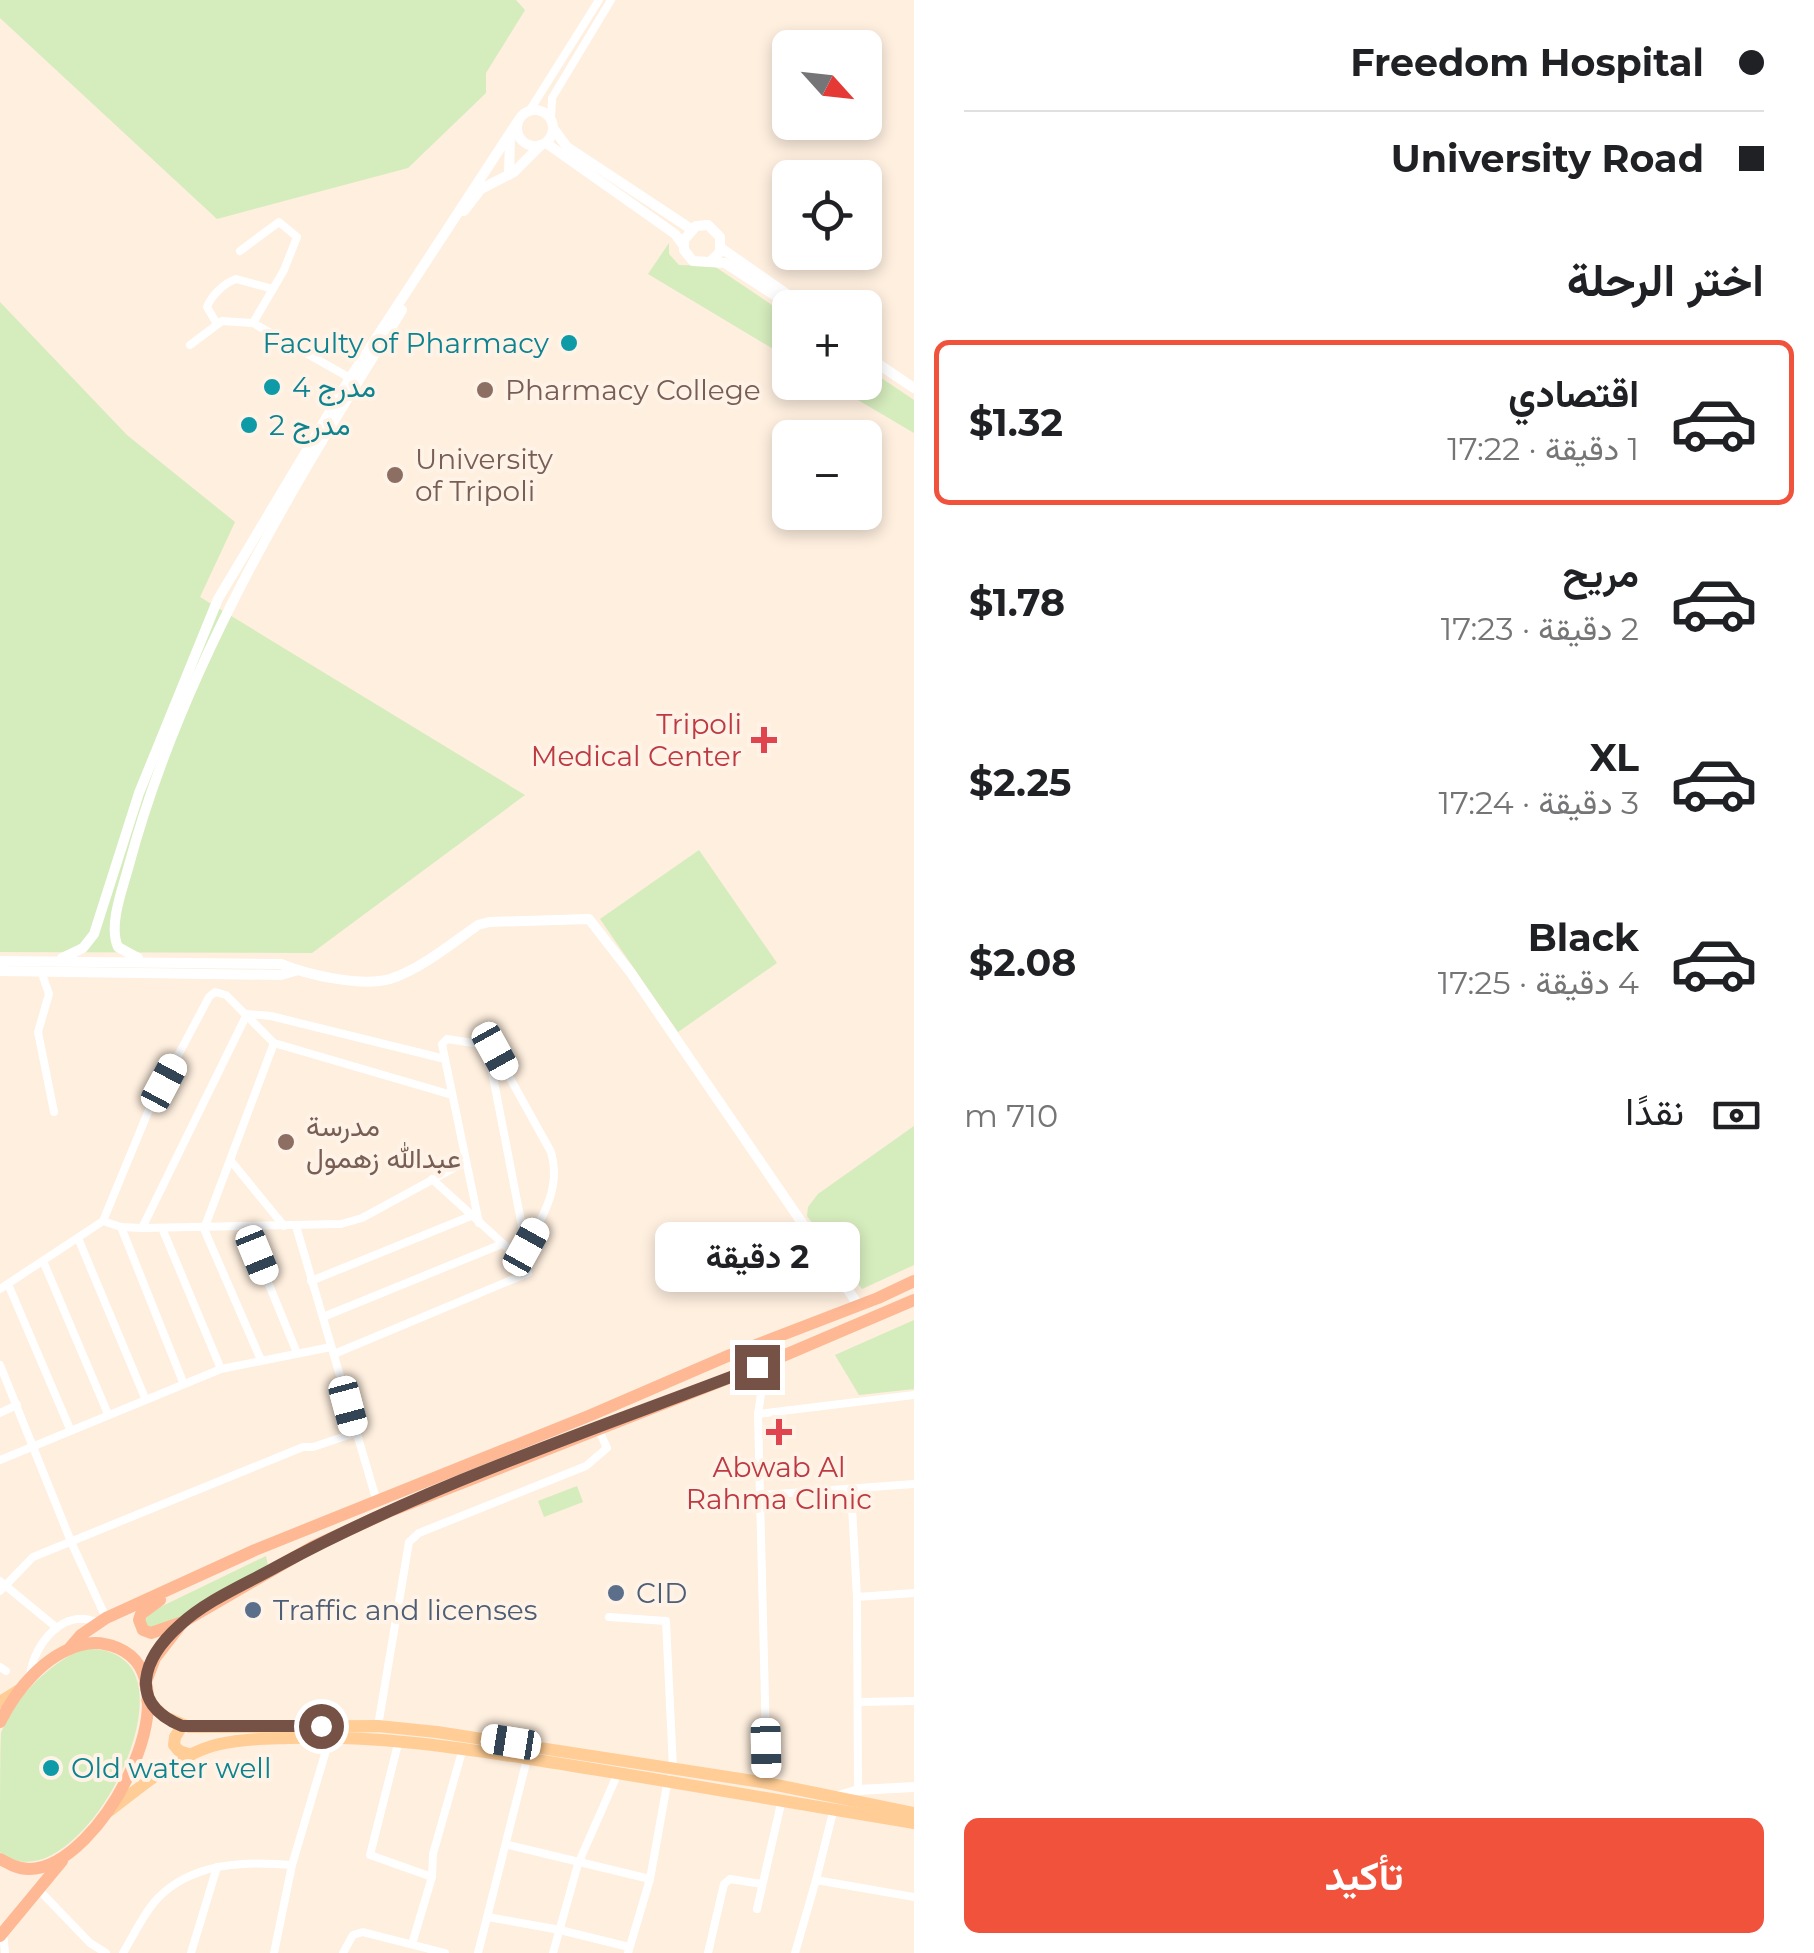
<!DOCTYPE html>
<html lang="ar">
<head>
<meta charset="utf-8">
<style>
  :root { --surface:#fff; --page:#f6f6f6; --text:#202124; --muted:#757577; --line:#e0e0e0; --accent:#f0523c }
  body { margin:0; font-family:Montserrat,Vazirmatn,sans-serif; background:var(--page); color:var(--text); direction:rtl; height:100vh; display:flex; flex-direction:column; font-size:38px; white-space:nowrap }
  * { box-sizing:border-box; margin:0 }
  p { font-size:32px; color:var(--muted) }
  .icon { flex:none; width:55px; height:55px; fill:none; stroke:currentColor; stroke-width:2; stroke-linecap:round; stroke-linejoin:round }
  .map { position:relative; flex:1; overflow:hidden; direction:ltr }
  .details { display:flex; flex-direction:column; background:var(--surface); width:900px }
  .details>* { flex:none }
  .top-card { display:grid; align-content:center; height:220px; padding:0 50px; background:var(--surface) }
  .needle { width:65px; rotate:117deg }
  .buttons { position:absolute; left:772px; top:30px; display:grid; gap:20px }
  .buttons a { display:grid; place-items:center; width:110px; height:110px; border-radius:15px; background:var(--surface); box-shadow:0 5px 15px #0003; font-size:50px }
  .end { position:absolute; width:45px; height:45px; margin:-22px; border:12px solid #765246; background:#fff; box-shadow:0 0 0 5px #fff }
  .from { border-radius:50% }
  .bubble { position:absolute; height:70px; border-radius:15px; background:var(--surface); box-shadow:0 5px 15px #0003; font-size:32px; font-weight:700; line-height:70px; text-align:center; direction:rtl }
  .car { position:absolute; width:30px; height:60px; margin:-30px -15px; border-radius:12px; box-shadow:0 0 8px 2px #0007; background:linear-gradient(#fff 24%,#345 0 40%,#fff 0 76%,#345 0 86%,#fff 0) }
  .top-card b { display:flex; align-items:center; gap:35px; height:95px; font-size:38px }
  .top-card b+b { border-top:2px solid var(--line) }
  .top-card i { width:25px; height:25px; background:var(--text) }
  ul { padding:0; list-style:none }
  li { display:flex; align-items:center; gap:30px; height:165px; margin:0 20px 15px; padding:0 30px; border:5px solid transparent; border-radius:15px }
  li div { flex:1 }
  li b { display:block; font-size:38px }
  li em { font-style:normal; font-weight:700 }
  li.selected { border-color:var(--accent) }
  li>.icon { width:90px; height:90px; stroke-width:1.5 }
  h2 { padding:0 50px; font-size:45px; line-height:120px }
  .pay { display:flex; align-items:center; gap:25px; height:110px; padding:0 50px; font-size:38px }
  .pay p { margin-inline-start:auto }
  .cta { display:flex; gap:20px; margin-top:auto; padding:20px 50px }
  .cta a { flex:1; height:115px; border-radius:15px; background:var(--accent); color:#fff; font-size:40px; font-weight:700; line-height:115px; text-align:center }
  main { display:flex; flex:1; min-height:0 }
  .map>svg:first-child { display:block }
  .green { fill:#d5ecbd }
  .lines { fill:none; stroke-linecap:round; stroke-linejoin:round }
  .minor { stroke:#fff; stroke-width:8 }
  .tertiary { stroke:#fff; stroke-width:10 }
  .primary { stroke:#ffcd95; stroke-width:12 }
  .trunk { stroke:#feb894; stroke-width:12 }
  .route { stroke:#765246; stroke-width:12 }
  .culture-dot { fill:#0f9aa8; stroke:#fff3e7; stroke-width:4 }
  .education-dot { fill:#8d6e63; stroke:#fff3e7; stroke-width:4 }
  .health-dot { fill:#e0444e; stroke:#fff3e7; stroke-width:4 }
  .service-dot { fill:#5c6f8a; stroke:#fff3e7; stroke-width:4 }
  .labels { text-anchor:middle; stroke-width:8; stroke-linejoin:round; paint-order:stroke }
  .culture-label { font-size:28px; fill:#0d838f; stroke:#fff3e7; text-anchor:start }
  .education-label { font-size:28px; fill:#785e54; stroke:#fff3e7; text-anchor:start }
  .health-label { font-size:28px; fill:#be3a42; stroke:#fff3e7; text-anchor:end }
  .service-label { font-size:28px; fill:#4e5e75; stroke:#fff3e7; text-anchor:start }
</style>
</head>
<body>
<main>
<section class="details">
<div class="top-card">
<b><i class="from"></i>Freedom Hospital</b>
<b><i></i>University Road</b>
</div>
<h2>اختر الرحلة</h2>
<ul>
<li class="selected"><svg class="icon" aria-label="car" viewBox="0 0 24 24"><path d="M5 17H2v-5l4-1 3-4h7l3 4 3 1v5h-3M9 17h6M6 11h13"/><circle cx="7" cy="17" r="2"/><circle cx="17" cy="17" r="2"/></svg><div><b>اقتصادي</b><p>1 دقيقة · 17:22</p></div><em>$1.32</em></li>
<li><svg class="icon" aria-label="car" viewBox="0 0 24 24"><path d="M5 17H2v-5l4-1 3-4h7l3 4 3 1v5h-3M9 17h6M6 11h13"/><circle cx="7" cy="17" r="2"/><circle cx="17" cy="17" r="2"/></svg><div><b>مريح</b><p>2 دقيقة · 17:23</p></div><em>$1.78</em></li>
<li><svg class="icon" aria-label="car" viewBox="0 0 24 24"><path d="M5 17H2v-5l4-1 3-4h7l3 4 3 1v5h-3M9 17h6M6 11h13"/><circle cx="7" cy="17" r="2"/><circle cx="17" cy="17" r="2"/></svg><div><b>XL</b><p>3 دقيقة · 17:24</p></div><em>$2.25</em></li>
<li><svg class="icon" aria-label="car" viewBox="0 0 24 24"><path d="M5 17H2v-5l4-1 3-4h7l3 4 3 1v5h-3M9 17h6M6 11h13"/><circle cx="7" cy="17" r="2"/><circle cx="17" cy="17" r="2"/></svg><div><b>Black</b><p>4 دقيقة · 17:25</p></div><em>$2.08</em></li>
</ul>
<div class="pay"><svg class="icon" aria-label="cash" viewBox="0 0 24 24"><path d="M3 7h18v10H3z"/><circle cx="12" cy="12" r="2"/></svg>نقدًا<p>710 m</p></div>
<div class="cta"><a>تأكيد</a></div>
</section>
<div class="map">
<svg width="914" height="1953" viewBox="0 0 914 1953">
  <rect width="100%" height="100%" fill="#feefdf"/>
  <g class="green">
    <polygon points="0,0 516,0 525,10 486,73 486,93 408,168 217,219 0,18"/>
    <polygon points="669,243 669,254 679,265 714,266 790,317 790,359 648,274"/>
    <polygon points="0,302 127,435 235,522 200,597 525,795 312,953 0,952"/>
    <polygon points="865,367 914,400 914,433 829,383 865,382"/>
    <polygon points="699,850 777,963 678,1032 600,919"/>
    <polygon points="914,1126 914,1265 862,1289 807,1216 808,1207 818,1194"/>
    <polygon points="914,1320 914,1389 859,1395 835,1355"/>
    <polygon points="577,1486 583,1502 544,1517 538,1501"/>
    <polygon points="266,1556 268,1566 181,1618 150,1631 143,1621 152,1611"/>
    <path d="M 82,1649 C 98,1649 111,1649 125,1661 C 180,1708 69,1908 0,1852 C 0,1827 0,1752 1,1733 C 14,1698 48,1665 82,1649 Z"/>
  </g>
  <g class="lines">
    <g class="minor">
      <polyline points="530,110 599,0"/>
      <polyline points="551,119 552,98 611,0"/>
      <polyline points="240,251 279,222 297,237 284,270 253,323"/>
      <path d="M 217,324 L 207,307 C 211,296 224,283 236,279 L 273,289"/>
      <polyline points="190,345 222,321 253,323 350,378"/>
      <polyline points="41,971 49,994 38,1032 54,1112"/>
      <polyline points="487,1046 526,1247"/>
      <polyline points="231,1161 284,1226"/>
      <polyline points="103,1221 121,1227 142,1228 341,1224 362,1218 465,1162"/>
      <path d="M 479,1223 L 445,1059 L 442,1044 L 447,1039 L 486,1045 L 495,1051 L 551,1152 C 563,1192 537,1224 520,1259"/>
      <polyline points="245,1226 297,1353"/>
      <polyline points="296,1226 377,1502"/>
      <polyline points="121,1227 183,1382"/>
      <polyline points="142,1228 247,1014 271,1016 445,1059"/>
      <polyline points="162,1228 221,1369"/>
      <polyline points="78,1238 145,1398"/>
      <polyline points="43,1261 108,1414"/>
      <polyline points="311,1281 471,1216"/>
      <polyline points="8,1284 70,1429"/>
      <polyline points="0,1289 103,1221 148,1112 209,997 215,992 226,995 274,1043 452,1095"/>
      <polyline points="323,1317 502,1244"/>
      <polyline points="334,1354 528,1273 520,1259 432,1179"/>
      <polyline points="261,1360 204,1229 274,1043"/>
      <polyline points="0,1365 72,1544 106,1618"/>
      <polyline points="757,1367 761,1394 758,1414 767,1783"/>
      <polyline points="0,1413 17,1405"/>
      <polyline points="758,1414 914,1395"/>
      <polyline points="0,1460 221,1369 331,1347"/>
      <polyline points="851,1489 857,1597 858,1790"/>
      <polyline points="761,1495 914,1484"/>
      <polyline points="0,1581 57,1628"/>
      <polyline points="0,1591 33,1557 303,1447 313,1447 355,1433"/>
      <polyline points="857,1597 914,1593"/>
      <polyline points="609,1617 666,1621 673,1768"/>
      <polyline points="0,1667 6,1671"/>
      <path d="M 30,1675 C 34,1644 64,1606 98,1623"/>
      <polyline points="858,1702 914,1701"/>
      <polyline points="378,1726 409,1542 419,1533 586,1466 607,1448 598,1428"/>
      <polyline points="399,1740 370,1855 432,1877"/>
      <polyline points="834,1808 816,1880 914,1897"/>
      <polyline points="508,1845 650,1879"/>
      <polyline points="38,1889 90,1943 106,1953"/>
      <polyline points="757,1909 782,1799"/>
      <polyline points="488,1917 560,1930 629,1947"/>
      <polyline points="3,1932 5,1953"/>
      <polyline points="412,1944 432,1877 433,1854 463,1748"/>
      <path d="M 123,1953 C 134,1935 143,1914 157,1899 C 192,1862 246,1861 292,1865"/>
      <polyline points="191,1953 217,1867"/>
      <polyline points="274,1953 292,1865 330,1737"/>
      <polyline points="343,1953 353,1935 363,1932 445,1953"/>
      <polyline points="478,1953 527,1759"/>
      <polyline points="553,1953 578,1864 618,1773"/>
      <polyline points="628,1953 650,1879 668,1779"/>
      <polyline points="708,1953 724,1884 730,1879 762,1884"/>
      <polyline points="795,1953 816,1880"/>
    </g>
    <g class="tertiary">
      <circle cx="535" cy="128" r="18"/>
      <polyline points="553,128 567,147 691,229"/>
      <polyline points="546,143 675,234 684,246"/>
      <polyline points="509,175 510,136"/>
      <polyline points="464,211 481,189 514,172 541,145"/>
      <polyline points="721,248 807,308"/>
      <polyline points="710,262 720,252 720,237 708,225 696,226 684,240 684,250 693,261 725,263 794,308"/>
      <polyline points="865,355 914,388"/>
      <polyline points="62,958 83,948 94,934 139,793 218,599 350,378 518,121"/>
      <path d="M 138,958 L 118,947 C 108,925 123,888 129,865 C 183,664 293,486 402,310"/>
      <path d="M 0,961 L 281,964 C 308,975 361,987 390,979 C 421,969 451,944 478,925 L 489,922 L 589,919 L 631,973 L 859,1306"/>
      <polyline points="0,971 281,975 295,971"/>
      <polyline points="839,1796 858,1790 914,1787"/>
    </g>
    <g class="primary">
      <polyline points="147,1700 165,1717 189,1727 378,1726 437,1732 767,1783 914,1813"/>
      <polyline points="0,1702 19,1690"/>
      <polyline points="182,1726 175,1737 174,1745 179,1751 191,1755"/>
      <path d="M 109,1811 C 141,1787 173,1758 212,1746 C 236,1739 263,1739 288,1738 C 370,1735 449,1746 530,1759 C 658,1779 786,1802 914,1823"/>
    </g>
    <g class="trunk">
      <polyline points="160,1600 141,1614 139,1620 143,1630 151,1633 180,1623"/>
      <polyline points="69,1649 81,1635 106,1618 255,1550 591,1415 730,1355 878,1298 914,1281"/>
      <polyline points="145,1684 155,1658 183,1622 314,1546 388,1512 757,1367 914,1300"/>
      <path d="M 0,1722 C 16,1690 44,1655 81,1645 C 94,1641 106,1643 118,1648 C 198,1682 101,1869 29,1869 C 18,1869 9,1864 0,1859"/>
      <polyline points="0,1936 62,1861"/>
    </g>
  </g>
  <g class="lines">
    <path class="route" d="M 321,1726 L 182,1726 C 126,1703 143,1658 180,1625 C 207,1600 246,1584 278,1566 C 429,1484 596,1429 757,1367"/>
  </g>
  <g class="culture-dot">
    <circle cx="569" cy="343" r="10"/>
    <circle cx="272" cy="387" r="10"/>
    <circle cx="249" cy="425" r="10"/>
    <circle cx="51" cy="1768" r="10"/>
  </g>
  <g class="education-dot">
    <circle cx="485" cy="390" r="10"/>
    <circle cx="395" cy="475" r="10"/>
    <circle cx="286" cy="1142" r="10"/>
  </g>
  <g class="health-dot">
    <path d="M759 725h10v10h10v10h-10v10h-10v-10h-10v-10h10z"/>
    <path d="M774 1417h10v10h10v10h-10v10h-10v-10h-10v-10h10z"/>
  </g>
  <g class="service-dot">
    <circle cx="616" cy="1593" r="10"/>
    <circle cx="253" cy="1610" r="10"/>
  </g>
  <g class="labels">
    <g class="culture-label">
      <text x="549" y="353" text-anchor="end">Faculty of Pharmacy</text>
      <text x="292" y="397">مدرج 4</text>
      <text x="269" y="435">مدرج 2</text>
      <text x="71" y="1778">Old water well</text>
    </g>
    <g class="education-label">
      <text x="505" y="400">Pharmacy College</text>
      <text x="415" y="469">University<tspan x="415" dy="32">of Tripoli</tspan></text>
      <text x="306" y="1136">مدرسة<tspan x="306" dy="32">عبدالله زهمول</tspan></text>
    </g>
    <g class="health-label">
      <text x="742" y="734">Tripoli<tspan x="742" dy="32">Medical Center</tspan></text>
      <text x="779" y="1477" text-anchor="middle">Abwab Al<tspan x="779" dy="32">Rahma Clinic</tspan></text>
    </g>
    <g class="service-label">
      <text x="636" y="1603">CID</text>
      <text x="273" y="1620">Traffic and licenses</text>
    </g>
  </g>
</svg>
<div class="buttons">
<a><svg class="needle" viewBox="-14 -14 28 28"><path d="M0-13l5 13h-10z" fill="#e53935"/><path d="M0 13l5-13h-10z" fill="#757577"/></svg></a>
<a><svg class="icon" aria-label="locate" viewBox="0 0 24 24"><circle cx="12" cy="12" r="6"/><path d="M12 2v4M12 18v4M2 12h4M18 12h4"/></svg></a>
<a>+</a>
<a>−</a>
</div>
<i class="end from" style="left:321px;top:1726px"></i>
<i class="end" style="left:757px;top:1367px"></i>
<div class="bubble" style="left:655px;top:1222px;width:205px">2 دقيقة</div>
<i class="car" style="left:495px;top:1051px;rotate:151deg"></i>
<i class="car" style="left:164px;top:1083px;rotate:28deg"></i>
<i class="car" style="left:526px;top:1247px;rotate:29deg"></i>
<i class="car" style="left:257px;top:1255px;rotate:158deg"></i>
<i class="car" style="left:348px;top:1406px;rotate:165deg"></i>
<i class="car" style="left:511px;top:1742px;rotate:279deg"></i>
<i class="car" style="left:766px;top:1748px;rotate:179deg"></i>
</div>
</main>
</body>
</html>
